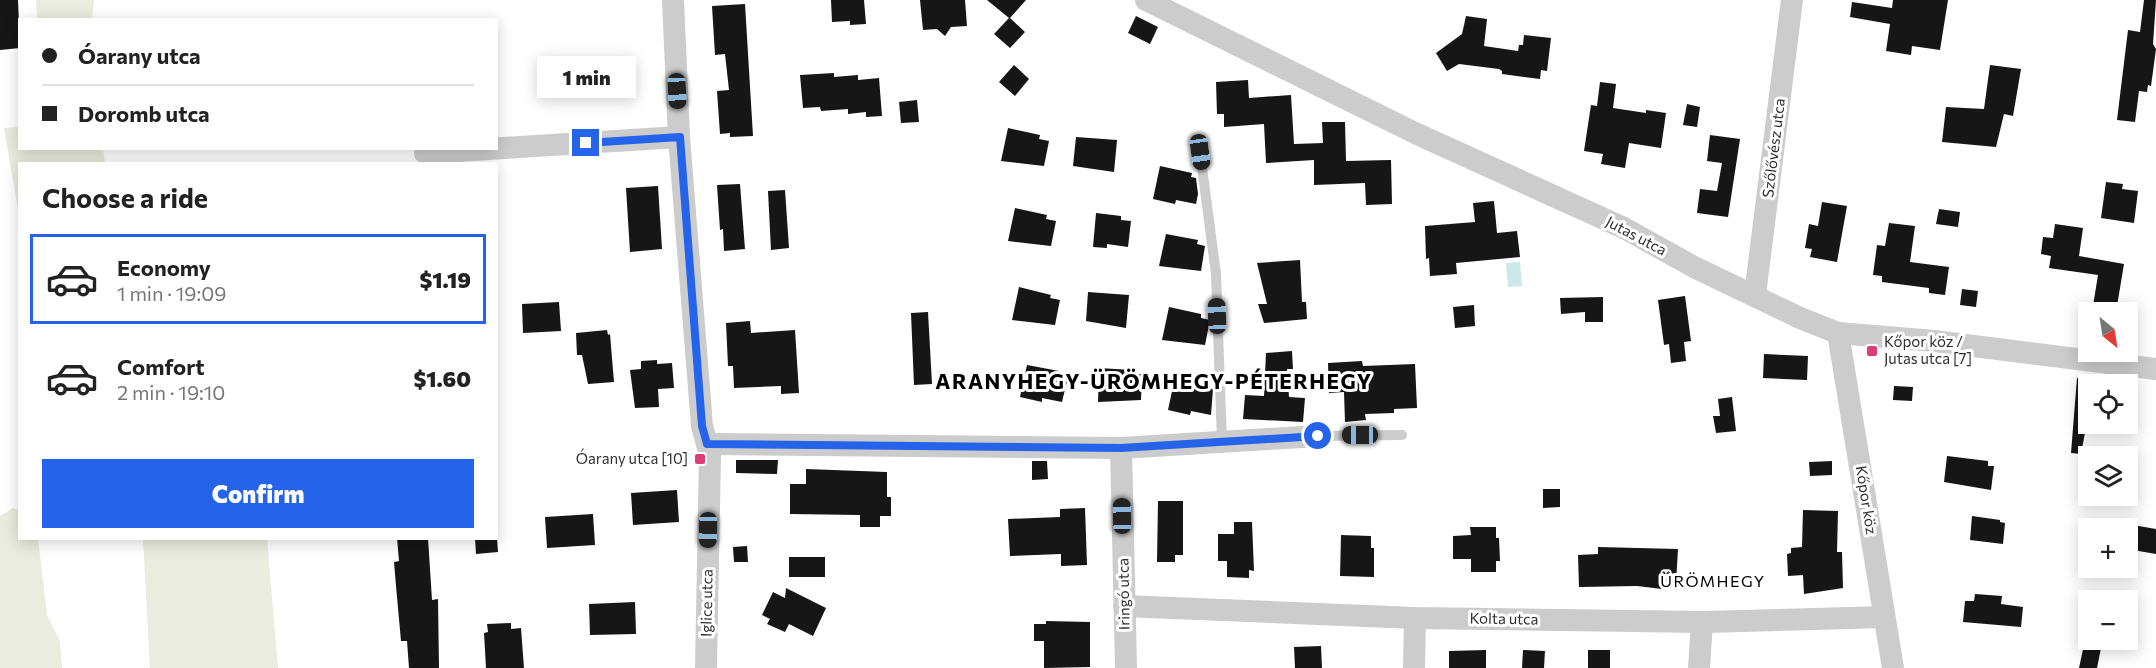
<!DOCTYPE html>
<html lang="en">
<head>
<meta charset="utf-8">
<style>
  :root { --surface:#fff; --page:#f2f2f2; --text:#222; --muted:#767676; --line:#e0e0e0; --accent:#2563eb }
  body { margin:0; font-family:Commissioner,sans-serif; background:var(--page); color:var(--text); height:100vh; display:flex; flex-direction:column; font-size:22px; white-space:nowrap }
  * { box-sizing:border-box; margin:0 }
  p { font-size:20px; color:var(--muted) }
  .icon { flex:none; width:33px; height:33px; fill:none; stroke:currentColor; stroke-width:2; stroke-linecap:round; stroke-linejoin:round }
  .map { position:relative; flex:1; overflow:hidden }
  .panel { position:absolute; left:18px; top:162px; width:480px; height:378px; display:flex; flex-direction:column; background:var(--surface); border-radius:0px; box-shadow:0 3px 15px #0003 }
  .panel>* { flex:none }
  .hud { position:absolute; left:18px; top:18px; width:480px; height:132px; border-radius:0px; box-shadow:0 3px 15px #0003; display:grid; align-content:center; height:132px; padding:0 24px; background:var(--surface) }
  .needle { width:39px; rotate:150deg }
  .buttons { position:absolute; left:2078px; top:302px; display:grid; gap:12px }
  .buttons a { display:grid; place-items:center; width:60px; height:60px; border-radius:0px; background:var(--surface); box-shadow:0 3px 15px #0003; font-size:30px }
  .end { position:absolute; width:27px; height:27px; margin:-14px; border:8px solid #2563eb; background:#fff; box-shadow:0 0 0 3px #fff }
  .from { border-radius:50% }
  .bubble { position:absolute; height:42px; border-radius:0px; background:var(--surface); box-shadow:0 3px 15px #0003; font-size:20px; font-weight:800; line-height:42px; text-align:center }
  .car { position:absolute; width:18px; height:36px; margin:-18px -9px; border-radius:8px; box-shadow:0 0 4px 2px #0007; background:linear-gradient(#222 24%,#8ab4d8 0 40%,#222 0 76%,#8ab4d8 0 86%,#222 0) }
  .hud b { display:flex; align-items:center; gap:21px; height:57px; font-size:22px }
  .hud b+b { border-top:2px solid var(--line) }
  .hud i { width:15px; height:15px; background:var(--text) }
  ul { padding:0; list-style:none }
  li { display:flex; align-items:center; gap:18px; height:90px; margin:0 12px 9px; padding:0 12px; border:3px solid transparent; border-radius:0px }
  li div { flex:1 }
  li b { display:block; font-size:22px }
  li em { font-style:normal; font-weight:800 }
  li.selected { border-color:var(--accent) }
  li>.icon { width:54px; height:54px; stroke-width:1.5 }
  h2 { padding:0 24px; font-size:27px; line-height:72px }
  .button { display:flex; gap:12px; margin-top:auto; padding:12px 24px }
  .button a { flex:1; height:69px; border-radius:0px; background:var(--accent); color:#fff; font-size:24px; font-weight:800; line-height:69px; text-align:center }
  .map>svg:first-child { display:block }
  .green { fill:#e9ecde }
  .water { fill:#cbe8ea }
  .building { fill:#161616 }
  .lines { fill:none; stroke-linecap:round; stroke-linejoin:round }
  .service { stroke:#ccc; stroke-width:10 }
  .minor { stroke:#ccc; stroke-width:22 }
  .route { stroke:#2563eb; stroke-width:8 }
  .poi-dot { fill:#dc3c78; stroke:#fff; stroke-width:2 }
  .labels { text-anchor:middle; stroke-width:6; stroke-linejoin:round; paint-order:stroke }
  .street-label { font-size:15px; fill:#2f2f2f; stroke:#fff }
  .poi-label { font-size:15px; fill:#2f2f2f; stroke:#fff; text-anchor:start }
  .neighbourhood-label { font-size:16px; letter-spacing:1.5px; fill:#000; stroke:#fff }
  .district-label { font-size:21px; font-weight:bold; letter-spacing:1.5px; fill:#000; stroke:#fff }
</style>
</head>
<body>
<div class="map">
<svg width="2156" height="668" viewBox="0 0 2156 668">
  <rect width="100%" height="100%" fill="#fff"/>
  <g class="green">
    <polygon points="36,0 94,0 92,19 37,19"/>
    <polygon points="19,127 20,148 103,149 105,163 20,164 19,344 18,209 4,128"/>
    <polygon points="13,508 19,510 20,538 38,539 47,615 60,641 62,668 0,668 0,516"/>
    <polygon points="143,539 267,539 278,668 150,668"/>
  </g>
  <polygon class="water" points="1520,262 1522,286 1508,287 1506,263"/>
  <g class="building">
    <polygon points="0,0 18,0 20,48 0,50"/>
    <polygon points="831,0 864,0 866,24 850,25 850,21 832,22"/>
    <polygon points="920,0 965,0 967,26 951,27 945,36 937,29 923,30"/>
    <polygon points="987,0 1026,0 1010,18 1025,32 1010,48 994,34 1009,18"/>
    <polygon points="1893,0 1948,0 1940,50 1912,46 1911,55 1886,51 1890,24 1850,17 1852,2 1892,8"/>
    <polygon points="2144,0 2156,0 2153,44 2156,49 2151,86 2148,85 2147,92 2139,91 2135,122 2117,120 2128,30 2140,32"/>
    <polygon points="745,4 753,136 730,137 730,133 720,134 717,91 729,90 725,54 715,55 712,6"/>
    <polygon points="1136,16 1158,27 1150,44 1128,33"/>
    <polygon points="1466,16 1487,19 1484,46 1518,51 1519,45 1523,45 1524,35 1551,38 1547,71 1541,70 1540,79 1502,74 1502,71 1499,69 1459,64 1447,71 1436,53 1462,34"/>
    <polygon points="1014,65 1029,79 1015,96 999,82"/>
    <polygon points="1990,65 2021,69 2013,116 2004,114 1996,147 1942,142 1946,107 1984,109"/>
    <polygon points="834,73 834,77 858,75 858,80 879,78 882,116 866,117 866,112 848,114 848,109 821,111 820,107 803,108 800,75"/>
    <polygon points="1248,80 1249,98 1291,95 1294,144 1323,143 1322,122 1345,122 1346,161 1391,160 1392,204 1366,205 1365,183 1314,185 1314,160 1266,163 1264,124 1224,127 1224,114 1217,114 1216,82"/>
    <polygon points="1600,82 1616,84 1613,108 1646,113 1646,110 1666,113 1661,148 1629,143 1625,168 1601,164 1603,154 1584,151 1591,105 1597,106"/>
    <polygon points="917,100 919,122 901,123 899,102"/>
    <polygon points="1687,104 1700,107 1697,127 1683,125"/>
    <polygon points="1008,128 1040,135 1039,139 1049,141 1044,166 1001,161"/>
    <polygon points="1710,135 1740,139 1728,217 1697,213 1700,189 1717,191 1722,163 1707,161"/>
    <polygon points="1076,137 1117,140 1114,172 1073,166"/>
    <polygon points="1160,166 1192,173 1191,177 1196,178 1198,194 1196,204 1176,200 1175,204 1153,199"/>
    <polygon points="2106,182 2123,184 2122,189 2138,191 2134,223 2101,218"/>
    <polygon points="740,184 745,249 724,251 723,229 720,230 717,185"/>
    <polygon points="658,186 662,249 630,252 626,188"/>
    <polygon points="785,190 789,248 771,250 768,191"/>
    <polygon points="1494,201 1497,233 1517,231 1520,257 1456,263 1457,274 1430,276 1429,258 1426,259 1425,226 1475,222 1473,203"/>
    <polygon points="1822,202 1847,206 1837,262 1810,257 1812,249 1805,248 1809,224 1818,226"/>
    <polygon points="1015,208 1047,215 1046,219 1056,221 1051,246 1008,241"/>
    <polygon points="1939,209 1960,212 1958,227 1936,224"/>
    <polygon points="1096,213 1121,216 1121,220 1131,221 1128,247 1107,244 1107,248 1093,247"/>
    <polygon points="1889,223 1915,226 1910,262 1949,267 1945,295 1929,293 1929,288 1882,282 1882,276 1873,275 1877,245 1885,246"/>
    <polygon points="2055,224 2083,228 2079,256 2124,264 2116,312 2092,312 2098,275 2049,268 2051,256 2041,254 2043,237 2053,238"/>
    <polygon points="1166,234 1198,240 1197,244 1205,246 1201,271 1159,266"/>
    <polygon points="1300,260 1302,302 1306,302 1307,319 1264,323 1258,304 1267,304 1257,263"/>
    <polygon points="1019,287 1051,295 1050,298 1060,300 1055,325 1012,320"/>
    <polygon points="1962,289 1978,291 1976,307 1960,305"/>
    <polygon points="1088,292 1129,295 1126,328 1086,321"/>
    <polygon points="1685,296 1691,341 1684,342 1686,361 1671,363 1669,344 1664,345 1658,300"/>
    <polygon points="1603,297 1603,322 1585,322 1585,312 1561,314 1560,298"/>
    <polygon points="559,302 561,331 523,333 522,304"/>
    <polygon points="1474,305 1475,326 1455,328 1453,307"/>
    <polygon points="1169,307 1201,314 1201,318 1210,320 1205,345 1162,340"/>
    <polygon points="928,312 932,384 914,385 911,313"/>
    <polygon points="750,321 751,333 795,330 799,393 781,394 781,386 734,388 733,366 728,366 726,323"/>
    <polygon points="607,330 608,335 610,334 614,382 588,384 582,355 577,355 576,333"/>
    <polygon points="1292,351 1293,369 1287,369 1289,397 1305,398 1303,422 1243,419 1245,395 1264,396 1266,353"/>
    <polygon points="1764,354 1808,356 1807,380 1763,378"/>
    <polygon points="657,360 657,364 672,363 674,388 658,389 659,407 635,408 630,370 641,369 641,361"/>
    <polygon points="1362,361 1363,366 1415,364 1417,408 1394,409 1394,413 1365,414 1366,420 1345,422 1344,392 1329,393 1328,363"/>
    <polygon points="1027,365 1059,371 1058,375 1068,377 1062,402 1042,398 1042,402 1020,397"/>
    <polygon points="1099,368 1132,370 1132,374 1142,374 1141,400 1098,402"/>
    <polygon points="1175,377 1207,384 1206,388 1213,389 1211,415 1191,411 1190,415 1168,410"/>
    <polygon points="2077,378 2088,379 2088,417 2081,454 2071,453"/>
    <polygon points="1894,386 1913,387 1912,401 1893,400"/>
    <polygon points="1732,397 1736,431 1716,433 1713,416 1720,416 1718,399"/>
    <polygon points="1947,456 1988,461 1988,466 1994,466 1991,490 1944,482"/>
    <polygon points="736,460 778,460 777,474 736,473"/>
    <polygon points="1032,461 1047,461 1048,479 1032,480"/>
    <polygon points="1832,461 1832,475 1810,476 1809,462"/>
    <polygon points="806,469 887,472 887,497 891,497 891,516 880,516 880,527 860,527 860,515 790,514 790,484 806,484"/>
    <polygon points="1543,489 1560,489 1560,507 1543,508"/>
    <polygon points="677,490 679,522 633,525 631,493"/>
    <polygon points="1158,501 1183,501 1183,555 1175,555 1175,562 1157,562"/>
    <polygon points="1085,508 1087,565 1061,566 1061,554 1010,556 1008,519 1060,517 1060,509"/>
    <polygon points="1803,510 1838,511 1837,552 1842,552 1843,588 1804,594 1803,575 1788,576 1787,554 1791,553 1791,548 1802,547"/>
    <polygon points="593,514 595,545 547,548 545,517"/>
    <polygon points="1972,516 2000,520 2000,522 2005,523 2003,544 1970,540"/>
    <polygon points="1234,522 1252,522 1254,571 1249,570 1249,578 1227,577 1227,561 1218,561 1218,534 1234,534"/>
    <polygon points="2127,524 2156,529 2156,554 2127,549"/>
    <polygon points="1470,527 1496,527 1496,538 1499,538 1500,561 1496,561 1496,572 1471,572 1471,559 1453,559 1453,536 1471,535"/>
    <polygon points="1341,535 1371,536 1371,548 1374,548 1374,577 1340,576"/>
    <polygon points="397,538 428,538 432,600 438,599 439,668 409,668 407,641 401,641 396,586 394,562 399,561"/>
    <polygon points="475,538 497,538 498,552 476,554"/>
    <polygon points="747,546 748,562 734,562 733,547"/>
    <polygon points="1598,547 1678,549 1676,583 1662,582 1662,589 1637,586 1579,587 1578,555 1598,554"/>
    <rect x="789" y="557" width="36" height="20"/>
    <polygon points="786,588 826,608 813,636 789,624 785,632 767,624 770,619 762,615 773,592 785,598"/>
    <polygon points="1975,594 2002,596 2001,604 2023,607 2021,627 1963,622 1965,601 1974,601"/>
    <polygon points="635,602 636,634 590,635 589,604"/>
    <polygon points="1046,621 1090,622 1090,667 1044,668 1044,641 1034,641 1034,624 1046,624"/>
    <polygon points="511,623 511,629 521,628 524,668 486,668 484,633 488,632 487,624"/>
    <polygon points="2085,640 2102,643 2097,668 2079,668"/>
    <polygon points="1321,646 1322,668 1295,668 1294,647"/>
    <polygon points="1486,650 1486,668 1449,668 1449,651"/>
    <polygon points="1523,650 1545,651 1544,668 1522,668"/>
    <rect x="1588" y="650" width="22" height="18"/>
  </g>
  <g class="lines">
    <g class="service">
      <polyline points="1200,152 1216,274 1222,442"/>
      <polyline points="1318,436 1402,435"/>
    </g>
    <g class="minor">
      <polyline points="673,0 679,137 702,426 710,455 706,668"/>
      <polyline points="1146,0 1415,133 1624,228 1694,267 1800,318 1838,333 1934,341 2156,369"/>
      <polyline points="425,153 679,137"/>
      <polyline points="1755,295 1792,0"/>
      <polyline points="1838,333 1893,668"/>
      <polyline points="707,444 1121,448 1318,436"/>
      <polyline points="1121,448 1126,668"/>
      <polyline points="1124,606 1415,618 1704,622 1884,617"/>
      <polyline points="1414,668 1415,618"/>
      <polyline points="1699,668 1702,622"/>
    </g>
  </g>
  <g class="lines">
    <polyline class="route" points="586,143 680,137 702,426 707,444 1121,448 1318,436"/>
  </g>
  <g class="poi-dot">
    <rect x="1866" y="345" width="12" height="12" rx="3"/>
    <rect x="694" y="453" width="12" height="12" rx="3"/>
  </g>
  <g class="labels">
    <g class="street-label">
      <text transform="translate(1774 148) rotate(-83)" y="5">Szőlővész utca</text>
      <text transform="translate(1636 236) rotate(28)" y="5">Jutas utca</text>
      <text transform="translate(1866 500) rotate(81)" y="5">Kőpor köz</text>
      <text transform="translate(1124 594) rotate(-91)" y="5">Iringó utca</text>
      <text transform="translate(707 603) rotate(-89)" y="5">Iglice utca</text>
      <text transform="translate(1504 619) rotate(1)" y="5">Kolta utca</text>
    </g>
    <g class="poi-label">
      <text x="1884" y="347">Kőpor köz /<tspan x="1884" dy="17">Jutas utca [7]</tspan></text>
      <text x="688" y="464" text-anchor="end">Óarany utca [10]</text>
    </g>
    <g class="neighbourhood-label">
      <text x="1713" y="587">ÜRÖMHEGY</text>
    </g>
    <g class="district-label">
      <text x="1154" y="389">ARANYHEGY-ÜRÖMHEGY-PÉTERHEGY</text>
    </g>
  </g>
</svg>
<div class="buttons">
<a><svg class="needle" viewBox="-14 -14 28 28"><path d="M0-13l5 13h-10z" fill="#e53935"/><path d="M0 13l5-13h-10z" fill="#767676"/></svg></a>
<a><svg class="icon" aria-label="locate" viewBox="0 0 24 24"><circle cx="12" cy="12" r="6"/><path d="M12 2v4M12 18v4M2 12h4M18 12h4"/></svg></a>
<a><svg class="icon" aria-label="layers" viewBox="0 0 24 24"><path d="M12 4l9 5-9 5-9-5zM3 14l9 5 9-5"/></svg></a>
<a>+</a>
<a>−</a>
</div>
<i class="end from" style="left:1318px;top:436px"></i>
<i class="end" style="left:586px;top:143px"></i>
<div class="bubble" style="left:537px;top:56px;width:99px">1 min</div>
<i class="car" style="left:677px;top:91px;rotate:177deg"></i>
<i class="car" style="left:1200px;top:152px;rotate:172deg"></i>
<i class="car" style="left:1217px;top:316px;rotate:358deg"></i>
<i class="car" style="left:1360px;top:435px;rotate:270deg"></i>
<i class="car" style="left:1122px;top:516px;rotate:359deg"></i>
<i class="car" style="left:708px;top:530px;rotate:181deg"></i>
<div class="hud">
<b><i class="from"></i>Óarany utca</b>
<b><i></i>Doromb utca</b>
</div>
<section class="panel">
<h2>Choose a ride</h2>
<ul>
<li class="selected"><svg class="icon" aria-label="car" viewBox="0 0 24 24"><path d="M5 17H2v-5l4-1 3-4h7l3 4 3 1v5h-3M9 17h6M6 11h13"/><circle cx="7" cy="17" r="2"/><circle cx="17" cy="17" r="2"/></svg><div><b>Economy</b><p>1 min · 19:09</p></div><em>$1.19</em></li>
<li><svg class="icon" aria-label="car" viewBox="0 0 24 24"><path d="M5 17H2v-5l4-1 3-4h7l3 4 3 1v5h-3M9 17h6M6 11h13"/><circle cx="7" cy="17" r="2"/><circle cx="17" cy="17" r="2"/></svg><div><b>Comfort</b><p>2 min · 19:10</p></div><em>$1.60</em></li>
</ul>
<div class="button"><a>Confirm</a></div>
</section>
</div>
</body>
</html>
